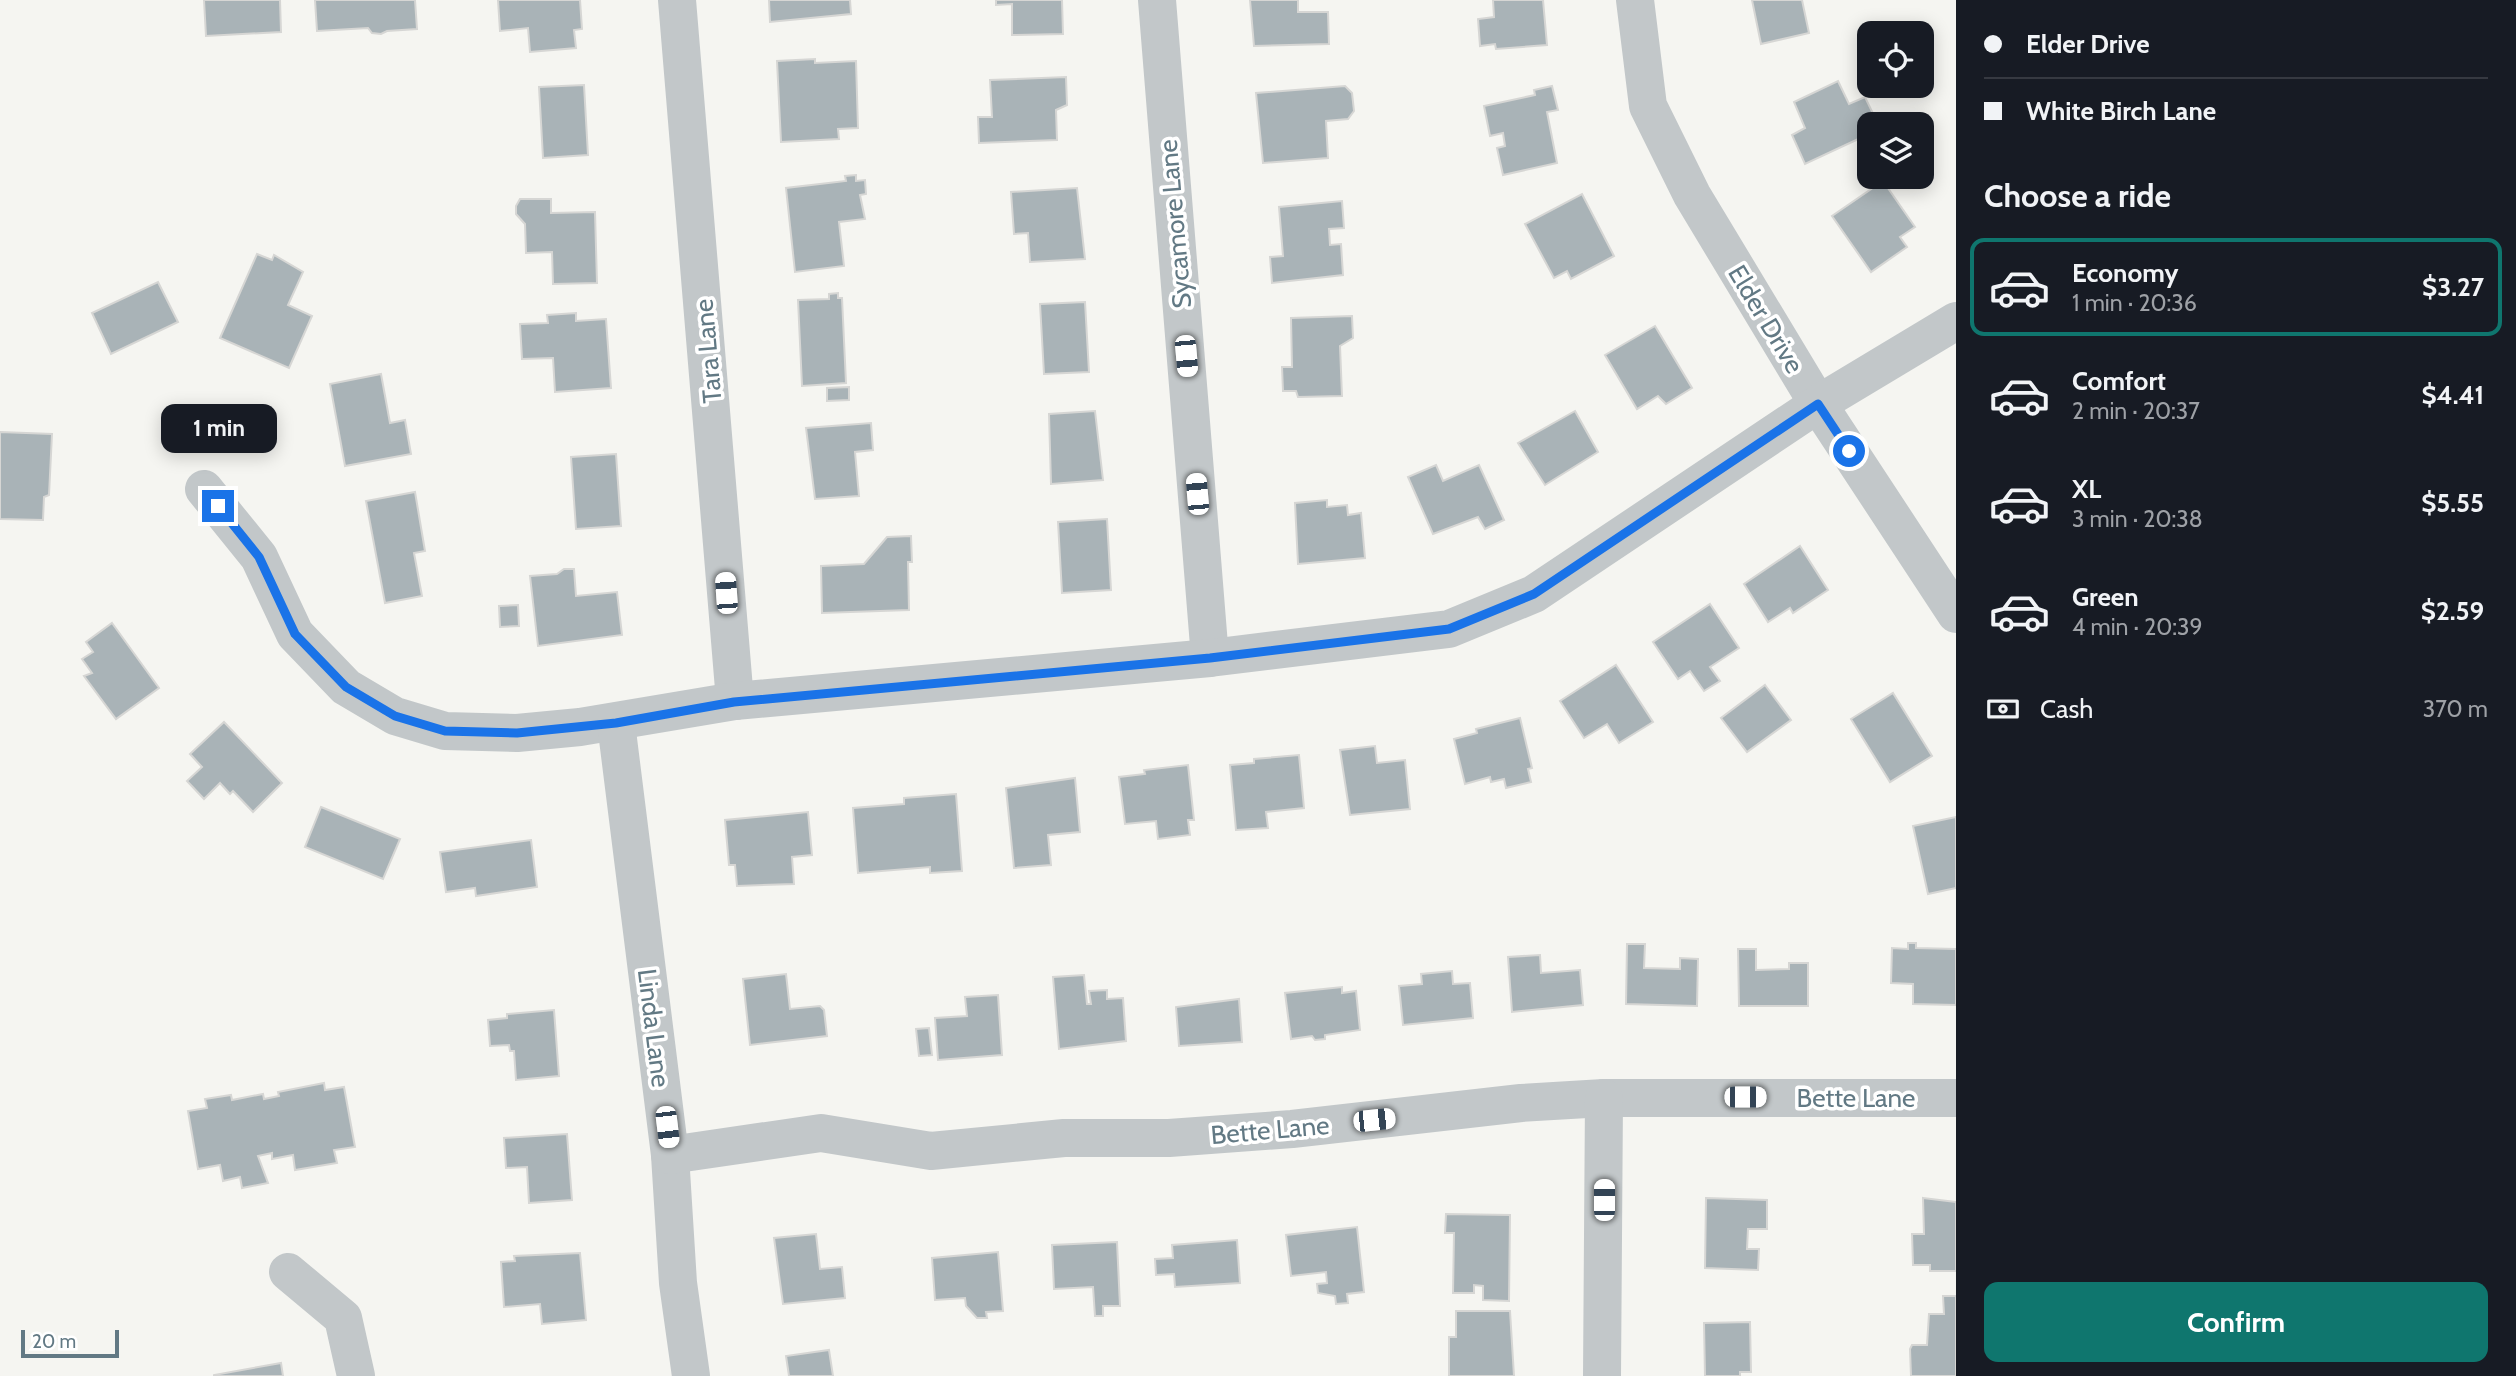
<!DOCTYPE html>
<html lang="en">
<head>
<meta charset="utf-8">
<style>
  :root { --surface:#171b24; --page:#20242c; --text:#f1f3f6; --muted:#9ea1a6; --line:#363941; --accent:#0f766e }
  body { margin:0; font-family:Cabin,sans-serif; background:var(--page); color:var(--text); height:100vh; display:flex; flex-direction:column; font-size:26px; white-space:nowrap }
  * { box-sizing:border-box; margin:0 }
  p { font-size:23px; color:var(--muted) }
  .icon { flex:none; width:38px; height:38px; fill:none; stroke:currentColor; stroke-width:2; stroke-linecap:round; stroke-linejoin:round }
  .map { position:relative; flex:1; overflow:hidden }
  .panel { display:flex; flex-direction:column; background:var(--surface); width:560px }
  .panel>* { flex:none }
  .top-card { display:grid; align-content:center; height:154px; padding:0 28px; background:var(--surface) }
  .tools { position:absolute; left:1857px; top:21px; display:grid; gap:14px }
  .tools a { display:grid; place-items:center; width:77px; height:77px; border-radius:14px; background:var(--surface); box-shadow:0 4px 18px #0003; font-size:35px }
  .scale { position:absolute; left:21px; bottom:18px; width:98px; box-sizing:border-box; padding-left:7px; border:4px solid #627984; border-top:0; font-size:19px; line-height:24px; white-space:nowrap; color:#627984; -webkit-text-stroke:5px #fff; paint-order:stroke }
  .end { position:absolute; width:32px; height:32px; margin:-16px; border:9px solid #1a73e8; background:#fff; box-shadow:0 0 0 4px #fff }
  .from { border-radius:50% }
  .bubble { position:absolute; height:49px; border-radius:14px; background:var(--surface); box-shadow:0 4px 18px #0003; font-size:23px; font-weight:800; line-height:49px; text-align:center }
  .car { position:absolute; width:21px; height:42px; margin:-21px -10px; border-radius:9px; box-shadow:0 0 5px 2px #0007; background:linear-gradient(#fff 24%,#345 0 40%,#fff 0 76%,#345 0 86%,#fff 0) }
  .top-card b { display:flex; align-items:center; gap:24px; height:66px; font-size:26px }
  .top-card b+b { border-top:2px solid var(--line) }
  .top-card i { width:18px; height:18px; background:var(--text) }
  ul { padding:0; list-style:none }
  li { display:flex; align-items:center; gap:21px; height:98px; margin:0 14px 10px; padding:0 14px; border:4px solid transparent; border-radius:14px }
  li div { flex:1 }
  li b { display:block; font-size:26px }
  li em { font-style:normal; font-weight:800 }
  li.selected { border-color:var(--accent) }
  li>.icon { width:63px; height:63px; stroke-width:1.5 }
  h2 { padding:0 28px; font-size:32px; line-height:84px }
  .pay { display:flex; align-items:center; gap:18px; height:77px; padding:0 28px; font-size:26px }
  .pay p { margin-inline-start:auto }
  .primary-button { display:flex; gap:14px; margin-top:auto; padding:14px 28px }
  .primary-button a { flex:1; height:80px; border-radius:14px; background:var(--accent); color:#fff; font-size:28px; font-weight:800; line-height:80px; text-align:center }
  main { display:flex; flex:1; min-height:0 }
  .map>svg:first-child { display:block }
  .building { fill:#a9b3b7; stroke:#d6d6d4; stroke-width:2 }
  .lines { fill:none; stroke-linecap:round; stroke-linejoin:round }
  .minor { stroke:#c2c7c9; stroke-width:38 }
  .route { stroke:#1a73e8; stroke-width:9 }
  .labels { text-anchor:middle; stroke-width:7; stroke-linejoin:round; paint-order:stroke }
  .street-label { font-size:26px; fill:#627984; stroke:#fff }
</style>
</head>
<body>
<main>
<div class="map">
<svg width="1956" height="1376" viewBox="0 0 1956 1376">
  <rect width="100%" height="100%" fill="#f5f5f1"/>
  <g class="building">
    <polygon points="204,0 280,0 281,32 206,36"/>
    <polygon points="315,0 415,0 417,29 387,31 381,34 372,33 368,28 317,31"/>
    <polygon points="498,0 580,0 582,29 574,30 576,48 530,52 528,28 500,31"/>
    <polygon points="769,0 850,0 851,14 770,22"/>
    <polygon points="996,0 1062,0 1063,34 1012,35 1012,4 996,5"/>
    <polygon points="1250,0 1298,0 1298,12 1328,12 1329,44 1254,46"/>
    <polygon points="1493,0 1543,0 1547,45 1496,49 1495,44 1480,46 1478,19 1494,17"/>
    <polygon points="1752,0 1802,0 1809,33 1761,44"/>
    <polygon points="815,59 815,63 856,61 858,128 838,129 839,139 781,142 777,61"/>
    <polygon points="1066,77 1067,105 1056,110 1057,140 979,143 978,117 992,117 990,80"/>
    <polygon points="1838,81 1849,104 1865,97 1878,124 1869,124 1869,134 1805,164 1792,135 1805,128 1794,102"/>
    <polygon points="584,85 588,155 543,158 539,87"/>
    <polygon points="1345,86 1352,93 1354,111 1348,119 1326,121 1328,158 1263,163 1256,93"/>
    <polygon points="1552,86 1558,110 1547,112 1557,163 1503,175 1497,148 1505,146 1503,133 1490,136 1484,106 1535,95 1534,90"/>
    <polygon points="856,175 856,181 865,180 866,194 860,195 865,219 839,222 844,266 795,272 786,188 846,181 845,176"/>
    <polygon points="1883,181 1915,227 1900,237 1907,247 1871,272 1832,216"/>
    <polygon points="1077,188 1085,259 1030,262 1028,233 1014,234 1011,192"/>
    <polygon points="1582,194 1614,256 1571,279 1567,271 1554,278 1525,224"/>
    <polygon points="520,199 551,199 551,213 595,212 597,283 553,284 552,252 526,253 525,224 516,214 516,206"/>
    <polygon points="1342,201 1344,228 1329,229 1330,245 1341,244 1343,275 1272,283 1270,257 1283,256 1279,207"/>
    <polygon points="257,254 272,260 274,255 303,272 288,305 312,316 289,368 220,338"/>
    <polygon points="158,282 178,322 111,354 92,313"/>
    <polygon points="838,293 838,298 842,298 846,383 802,386 798,300 829,299 829,294"/>
    <polygon points="1085,302 1089,372 1044,374 1040,304"/>
    <polygon points="576,313 576,321 606,319 611,388 555,392 553,358 522,359 520,324 548,323 547,315"/>
    <polygon points="1352,316 1353,338 1340,346 1342,396 1298,397 1296,391 1283,391 1282,367 1292,367 1291,318"/>
    <polygon points="1655,326 1692,388 1666,404 1658,396 1637,409 1605,355"/>
    <polygon points="381,374 390,423 405,420 411,454 345,466 330,384"/>
    <polygon points="849,387 849,400 827,401 827,388"/>
    <polygon points="1095,411 1103,480 1051,484 1049,414"/>
    <polygon points="1575,411 1598,452 1545,485 1518,443"/>
    <polygon points="871,423 873,450 855,452 859,496 815,499 806,428"/>
    <polygon points="0,432 52,434 49,495 44,497 43,520 0,519"/>
    <polygon points="616,454 621,526 576,529 571,457"/>
    <polygon points="1436,465 1443,481 1479,465 1504,520 1485,529 1478,517 1433,534 1408,477"/>
    <polygon points="415,492 425,551 414,553 422,596 385,603 366,501"/>
    <polygon points="1327,500 1327,507 1347,505 1348,515 1361,513 1365,558 1298,564 1295,503"/>
    <polygon points="1107,519 1111,590 1062,593 1058,522"/>
    <polygon points="911,536 912,562 908,562 909,610 822,613 821,566 864,564 887,537"/>
    <polygon points="1800,546 1828,590 1793,613 1790,608 1768,622 1744,584"/>
    <polygon points="564,569 574,569 576,596 617,592 622,635 538,646 530,576 557,574"/>
    <polygon points="1710,604 1739,648 1710,667 1720,681 1704,691 1690,671 1678,679 1653,642"/>
    <polygon points="518,605 519,626 500,627 499,606"/>
    <polygon points="112,623 159,688 116,719 84,676 92,673 82,659 93,652 86,642"/>
    <polygon points="1616,665 1653,722 1619,743 1607,724 1584,738 1560,701"/>
    <polygon points="1765,685 1791,720 1747,752 1721,718"/>
    <polygon points="1893,693 1932,756 1890,782 1851,719"/>
    <polygon points="1520,718 1532,768 1528,769 1531,782 1506,788 1504,779 1491,782 1490,777 1465,784 1454,739 1477,733 1476,729"/>
    <polygon points="224,722 282,783 253,812 233,791 230,794 220,783 204,799 187,781 202,767 190,754"/>
    <polygon points="1375,746 1377,763 1405,760 1410,809 1350,815 1340,750"/>
    <polygon points="1299,755 1304,808 1266,812 1268,828 1236,830 1230,765 1254,763 1254,759"/>
    <polygon points="1188,765 1194,820 1188,820 1190,835 1158,839 1156,821 1125,824 1119,777 1145,774 1144,770"/>
    <polygon points="1075,778 1080,832 1048,835 1051,865 1014,868 1006,788"/>
    <polygon points="956,794 962,871 930,873 930,867 858,873 853,808 904,804 904,798"/>
    <polygon points="321,807 400,839 383,879 305,847"/>
    <polygon points="808,812 812,855 792,857 794,884 737,886 735,865 729,865 725,820"/>
    <polygon points="1956,817 1956,888 1928,894 1913,826"/>
    <polygon points="531,840 537,887 476,896 475,888 446,892 440,852"/>
    <polygon points="1908,943 1916,943 1916,948 1956,949 1956,1005 1913,1004 1913,984 1891,983 1892,948 1908,949"/>
    <polygon points="1627,944 1645,944 1644,968 1680,969 1680,958 1698,959 1697,1006 1626,1004"/>
    <polygon points="1738,949 1756,949 1756,970 1789,969 1789,963 1808,963 1808,1006 1739,1006"/>
    <polygon points="1540,955 1541,973 1580,970 1583,1005 1512,1012 1508,957"/>
    <polygon points="1452,971 1453,984 1470,983 1473,1018 1403,1025 1399,986 1422,984 1421,974"/>
    <polygon points="786,974 790,1009 820,1006 824,1010 827,1036 750,1045 743,979"/>
    <polygon points="1084,975 1087,1004 1091,1004 1089,991 1107,990 1107,999 1123,998 1126,1041 1059,1049 1053,977"/>
    <polygon points="1342,987 1342,993 1356,991 1360,1030 1325,1035 1325,1039 1315,1040 1312,1036 1291,1039 1285,993"/>
    <polygon points="998,995 1002,1055 938,1060 935,1018 967,1016 965,997"/>
    <polygon points="1239,999 1242,1042 1179,1046 1176,1007"/>
    <polygon points="554,1010 559,1076 516,1080 514,1051 510,1051 509,1045 490,1046 488,1020 507,1018 507,1014"/>
    <polygon points="929,1028 932,1055 919,1056 916,1029"/>
    <polygon points="324,1083 325,1090 344,1087 355,1147 334,1150 337,1163 295,1170 293,1155 272,1159 272,1153 258,1156 268,1183 242,1188 240,1177 223,1181 220,1165 198,1169 188,1111 207,1108 205,1099 231,1095 232,1100 263,1094 264,1099 279,1096 278,1092"/>
    <polygon points="567,1134 572,1200 529,1203 527,1167 506,1168 504,1138"/>
    <polygon points="1706,1198 1767,1200 1767,1229 1748,1229 1747,1249 1759,1249 1758,1270 1705,1268"/>
    <polygon points="1923,1198 1956,1202 1956,1271 1930,1271 1930,1265 1913,1265 1912,1234 1924,1234"/>
    <polygon points="1446,1214 1510,1215 1509,1301 1483,1300 1483,1286 1474,1285 1474,1293 1453,1293 1454,1233 1445,1233"/>
    <polygon points="1357,1227 1364,1292 1347,1294 1348,1303 1336,1304 1335,1296 1318,1293 1317,1284 1327,1283 1326,1272 1291,1276 1286,1235"/>
    <polygon points="816,1234 820,1269 842,1267 845,1298 783,1304 774,1238"/>
    <polygon points="1237,1240 1240,1283 1175,1287 1174,1274 1156,1275 1155,1259 1173,1258 1172,1245"/>
    <polygon points="1117,1242 1120,1306 1103,1306 1103,1316 1095,1316 1093,1287 1054,1289 1052,1245"/>
    <polygon points="998,1252 1003,1311 986,1312 987,1318 977,1318 966,1306 965,1298 935,1300 932,1258"/>
    <polygon points="580,1253 586,1320 542,1324 540,1304 504,1307 501,1262 515,1261 514,1256"/>
    <polygon points="1943,1296 1956,1296 1956,1376 1911,1376 1910,1349 1912,1345 1927,1345 1929,1314 1944,1314"/>
    <polygon points="1456,1311 1510,1311 1514,1376 1449,1376 1449,1337 1456,1337"/>
    <polygon points="1750,1322 1751,1372 1740,1372 1740,1376 1705,1376 1704,1323"/>
    <polygon points="829,1350 833,1376 789,1376 786,1356"/>
    <polygon points="281,1363 283,1376 214,1376 214,1375"/>
  </g>
  <g class="lines">
    <g class="minor">
      <polyline points="677,0 735,701"/>
      <polyline points="1157,0 1210,658"/>
      <polyline points="1635,0 1648,106 1692,195 1818,404 1956,614"/>
      <polyline points="204,489 259,557 295,634 346,687 395,716 445,731 517,733 580,727 735,701 1210,658 1449,629 1534,594 1818,404 1956,321"/>
      <polyline points="616,723 670,1155 678,1283 691,1376"/>
      <polyline points="670,1155 821,1133 931,1151 1064,1138 1169,1138 1292,1129 1521,1103 1604,1098 1956,1098"/>
      <polyline points="288,1272 343,1318 356,1376"/>
      <polyline points="1602,1376 1604,1098"/>
    </g>
  </g>
  <g class="lines">
    <polyline class="route" points="218,506 259,557 295,634 346,687 395,716 445,731 517,733 616,723 734,702 1210,658 1449,629 1534,594 1818,404 1849,451"/>
  </g>
  <g class="labels">
    <g class="street-label">
      <text transform="translate(1175 224) rotate(-95)" y="9">Sycamore Lane</text>
      <text transform="translate(1766 319) rotate(59)" y="9">Elder Drive</text>
      <text transform="translate(708 351) rotate(-95)" y="9">Tara Lane</text>
      <text transform="translate(654 1028) rotate(83)" y="9">Linda Lane</text>
      <text x="1856" y="1107">Bette Lane</text>
      <text transform="translate(1270 1130) rotate(-5)" y="9">Bette Lane</text>
    </g>
  </g>
</svg>
<div class="tools">
<a><svg class="icon" aria-label="locate" viewBox="0 0 24 24"><circle cx="12" cy="12" r="6"/><path d="M12 2v4M12 18v4M2 12h4M18 12h4"/></svg></a>
<a><svg class="icon" aria-label="layers" viewBox="0 0 24 24"><path d="M12 4l9 5-9 5-9-5zM3 14l9 5 9-5"/></svg></a>
</div>
<div class="scale">20 m</div>
<i class="end from" style="left:1849px;top:451px"></i>
<i class="end" style="left:218px;top:506px"></i>
<div class="bubble" style="left:161px;top:404px;width:116px">1 min</div>
<i class="car" style="left:1186px;top:356px;rotate:175deg"></i>
<i class="car" style="left:1197px;top:494px;rotate:355deg"></i>
<i class="car" style="left:726px;top:593px;rotate:356deg"></i>
<i class="car" style="left:1745px;top:1097px;rotate:90deg"></i>
<i class="car" style="left:1374px;top:1120px;rotate:84deg"></i>
<i class="car" style="left:667px;top:1127px;rotate:173deg"></i>
<i class="car" style="left:1604px;top:1200px;rotate:0deg"></i>
</div>
<section class="panel">
<div class="top-card">
<b><i class="from"></i>Elder Drive</b>
<b><i></i>White Birch Lane</b>
</div>
<h2>Choose a ride</h2>
<ul>
<li class="selected"><svg class="icon" aria-label="car" viewBox="0 0 24 24"><path d="M5 17H2v-5l4-1 3-4h7l3 4 3 1v5h-3M9 17h6M6 11h13"/><circle cx="7" cy="17" r="2"/><circle cx="17" cy="17" r="2"/></svg><div><b>Economy</b><p>1 min · 20:36</p></div><em>$3.27</em></li>
<li><svg class="icon" aria-label="car" viewBox="0 0 24 24"><path d="M5 17H2v-5l4-1 3-4h7l3 4 3 1v5h-3M9 17h6M6 11h13"/><circle cx="7" cy="17" r="2"/><circle cx="17" cy="17" r="2"/></svg><div><b>Comfort</b><p>2 min · 20:37</p></div><em>$4.41</em></li>
<li><svg class="icon" aria-label="car" viewBox="0 0 24 24"><path d="M5 17H2v-5l4-1 3-4h7l3 4 3 1v5h-3M9 17h6M6 11h13"/><circle cx="7" cy="17" r="2"/><circle cx="17" cy="17" r="2"/></svg><div><b>XL</b><p>3 min · 20:38</p></div><em>$5.55</em></li>
<li><svg class="icon" aria-label="car" viewBox="0 0 24 24"><path d="M5 17H2v-5l4-1 3-4h7l3 4 3 1v5h-3M9 17h6M6 11h13"/><circle cx="7" cy="17" r="2"/><circle cx="17" cy="17" r="2"/></svg><div><b>Green</b><p>4 min · 20:39</p></div><em>$2.59</em></li>
</ul>
<div class="pay"><svg class="icon" aria-label="cash" viewBox="0 0 24 24"><path d="M3 7h18v10H3z"/><circle cx="12" cy="12" r="2"/></svg>Cash<p>370 m</p></div>
<div class="primary-button"><a>Confirm</a></div>
</section>
</main>
</body>
</html>
